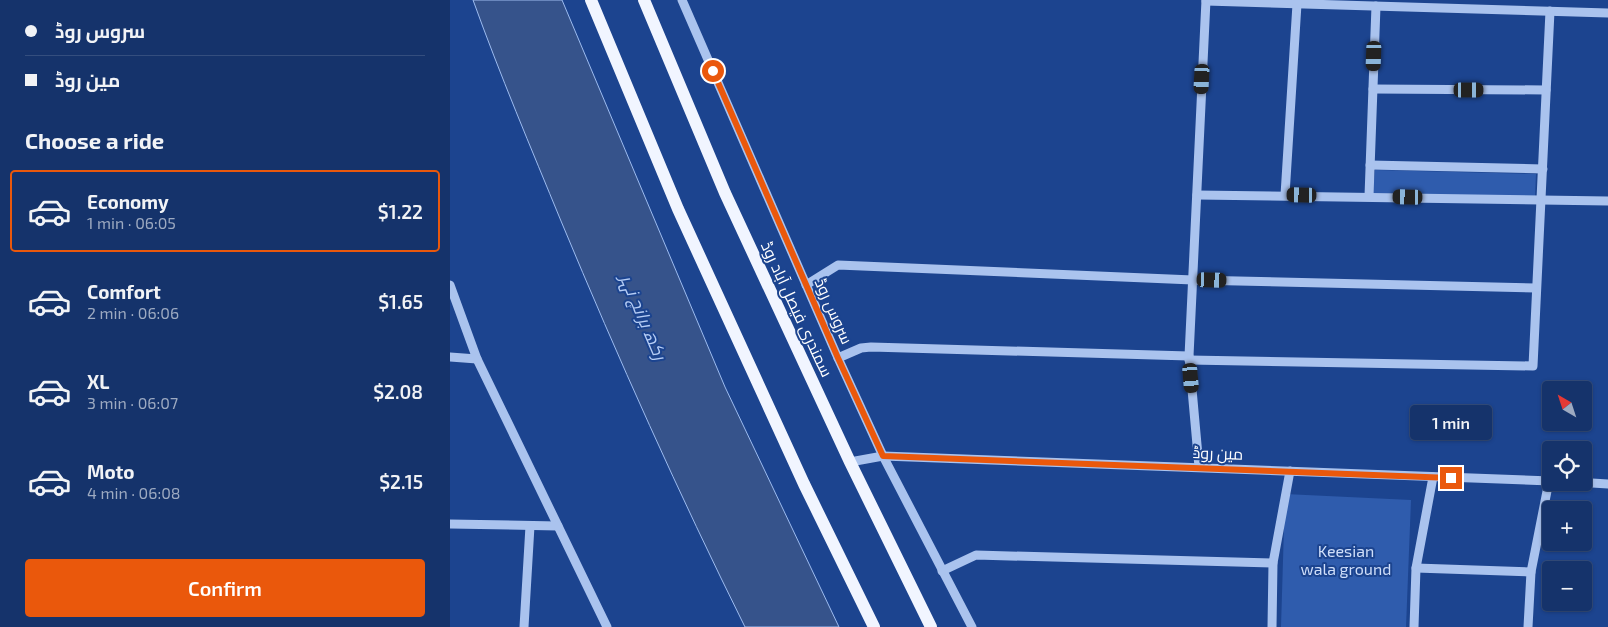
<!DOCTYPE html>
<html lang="en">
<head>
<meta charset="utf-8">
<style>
  :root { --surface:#15336b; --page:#1e3b71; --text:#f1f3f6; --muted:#9daac1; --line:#344e7e; --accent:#ea580c }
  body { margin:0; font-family:"Exo 2",Cairo,sans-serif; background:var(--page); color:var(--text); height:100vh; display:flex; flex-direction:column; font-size:19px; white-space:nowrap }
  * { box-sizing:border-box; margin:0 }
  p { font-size:16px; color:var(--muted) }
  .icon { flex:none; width:28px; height:28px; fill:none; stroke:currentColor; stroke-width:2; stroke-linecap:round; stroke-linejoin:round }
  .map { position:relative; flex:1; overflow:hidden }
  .panel { display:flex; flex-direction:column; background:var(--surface); width:450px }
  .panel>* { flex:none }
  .hud { display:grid; align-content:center; height:110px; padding:0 25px; background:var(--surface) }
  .needle { width:32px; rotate:321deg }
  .tools { position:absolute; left:1092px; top:381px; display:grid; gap:10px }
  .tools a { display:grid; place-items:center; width:50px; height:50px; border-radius:5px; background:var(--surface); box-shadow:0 1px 4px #0004,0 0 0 1px var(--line); font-size:25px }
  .end { position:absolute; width:22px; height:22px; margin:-11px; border:6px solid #ea580c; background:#fff; box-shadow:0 0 0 2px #fff }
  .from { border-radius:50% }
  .bubble { position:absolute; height:35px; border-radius:5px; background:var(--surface); box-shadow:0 1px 4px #0004,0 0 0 1px var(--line); font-size:16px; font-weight:600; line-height:35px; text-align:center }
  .car { position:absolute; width:15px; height:30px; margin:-15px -8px; border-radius:6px; box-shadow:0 0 4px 1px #0007; background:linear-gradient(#222 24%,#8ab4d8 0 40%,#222 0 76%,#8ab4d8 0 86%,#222 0) }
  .hud b { display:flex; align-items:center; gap:18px; height:48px; font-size:19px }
  .hud b+b { border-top:1px solid var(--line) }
  .hud i { width:12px; height:12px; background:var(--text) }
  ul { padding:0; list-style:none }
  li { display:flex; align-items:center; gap:15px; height:82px; margin:0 10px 8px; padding:0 15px; border:2px solid transparent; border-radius:5px }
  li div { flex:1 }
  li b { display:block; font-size:19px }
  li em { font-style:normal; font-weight:600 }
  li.active { border-color:var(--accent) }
  li>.icon { width:45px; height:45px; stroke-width:1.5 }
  h2 { padding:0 25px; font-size:22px; line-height:60px }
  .button { display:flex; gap:10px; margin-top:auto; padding:10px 25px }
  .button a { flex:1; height:58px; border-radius:5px; background:var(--accent); color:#fff; font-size:20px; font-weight:600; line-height:58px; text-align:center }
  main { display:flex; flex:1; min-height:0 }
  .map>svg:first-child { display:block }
  .green { fill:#2f5cad }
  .water { fill:#36538b; stroke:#9dbcf0 }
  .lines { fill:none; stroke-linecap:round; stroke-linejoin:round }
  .minor { stroke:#aac3ee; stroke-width:9 }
  .major { stroke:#f1f5ff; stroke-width:12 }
  .route { stroke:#ea580c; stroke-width:6 }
  .labels { text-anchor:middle; stroke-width:4; stroke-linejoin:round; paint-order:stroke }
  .street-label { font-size:16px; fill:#fff; stroke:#1c448f }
  .park-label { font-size:16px; fill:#d0dffa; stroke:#1c448f }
  .water-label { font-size:18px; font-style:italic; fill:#b6cdf5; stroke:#1c448f }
</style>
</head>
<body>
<main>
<section class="panel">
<div class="hud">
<b><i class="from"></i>سروس روڈ</b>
<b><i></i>مین روڈ</b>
</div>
<h2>Choose a ride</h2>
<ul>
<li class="active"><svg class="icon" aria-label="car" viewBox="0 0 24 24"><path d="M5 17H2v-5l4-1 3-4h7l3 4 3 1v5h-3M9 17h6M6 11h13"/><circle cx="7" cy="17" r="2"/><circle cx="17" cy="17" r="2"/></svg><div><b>Economy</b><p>1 min · 06:05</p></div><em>$1.22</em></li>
<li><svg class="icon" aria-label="car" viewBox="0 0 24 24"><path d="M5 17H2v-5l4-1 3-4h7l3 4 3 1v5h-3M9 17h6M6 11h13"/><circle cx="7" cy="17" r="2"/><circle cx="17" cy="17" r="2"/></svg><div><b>Comfort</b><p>2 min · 06:06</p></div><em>$1.65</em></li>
<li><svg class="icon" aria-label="car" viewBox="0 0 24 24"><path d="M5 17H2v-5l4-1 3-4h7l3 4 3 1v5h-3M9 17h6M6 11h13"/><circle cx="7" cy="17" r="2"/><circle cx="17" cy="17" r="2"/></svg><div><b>XL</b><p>3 min · 06:07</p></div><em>$2.08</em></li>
<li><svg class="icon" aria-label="car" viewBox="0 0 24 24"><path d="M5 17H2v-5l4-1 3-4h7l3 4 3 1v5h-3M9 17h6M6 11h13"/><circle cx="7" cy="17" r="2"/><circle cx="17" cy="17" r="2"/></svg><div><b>Moto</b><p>4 min · 06:08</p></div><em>$2.15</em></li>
</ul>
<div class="button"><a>Confirm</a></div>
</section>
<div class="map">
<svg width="1158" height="627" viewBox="0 0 1158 627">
  <rect width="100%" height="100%" fill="#1c448f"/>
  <g class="green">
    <polygon points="925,170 1086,174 1085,197 923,193"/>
    <polygon points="835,494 961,500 956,627 831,627"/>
  </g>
  <path class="water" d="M 23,0 L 112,0 L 275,387 L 389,627 L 295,627 C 229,494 168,358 111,221 C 81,148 50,75 23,0 Z"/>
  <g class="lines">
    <g class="minor">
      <polyline points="232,0 388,358 433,456 522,627"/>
      <polyline points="756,1 1158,13"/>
      <polyline points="923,89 1096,90"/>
      <polyline points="920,165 1093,169"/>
      <polyline points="747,195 1158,201"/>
      <polyline points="835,195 847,4"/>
      <polyline points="919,196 926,6"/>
      <polyline points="0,285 27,359 157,627"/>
      <polyline points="356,285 388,265 743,280 1086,288"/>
      <polyline points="0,357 27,359"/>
      <polyline points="388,358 411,348 421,347 739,356"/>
      <polyline points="739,360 1083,366 1100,11"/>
      <polyline points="400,462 433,456 1101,481"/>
      <polyline points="749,467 739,356 756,0"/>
      <polyline points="1126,482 1158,484"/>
      <polyline points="0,524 108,526"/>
      <polyline points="966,568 1081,572"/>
      <polyline points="492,571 526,555 823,563"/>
      <polyline points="74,627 80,526"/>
      <polyline points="822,627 823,563 840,471"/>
      <polyline points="964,627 966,568 983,477"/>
      <polyline points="1078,627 1081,572 1099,481"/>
    </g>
    <g class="major">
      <polyline points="141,0 228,209 354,484 424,627"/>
      <polyline points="194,0 275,193 400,462 481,627"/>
    </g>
  </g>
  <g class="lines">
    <polyline class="route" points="263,71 388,358 433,456 1001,478"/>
  </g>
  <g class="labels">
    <g class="street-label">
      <text transform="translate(347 309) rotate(65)" y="6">سمندری فیصل آباد روڈ</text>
      <text transform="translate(384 311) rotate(66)" y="6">سروس روڈ</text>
      <text transform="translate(768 453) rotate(2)" y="6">مین روڈ</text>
    </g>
    <g class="park-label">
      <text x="896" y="557">Keesian<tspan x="896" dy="18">wala ground</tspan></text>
    </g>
    <g class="water-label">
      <text transform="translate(193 317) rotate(67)" y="6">رکھ برانچ نہر</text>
    </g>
  </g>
</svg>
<div class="tools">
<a><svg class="needle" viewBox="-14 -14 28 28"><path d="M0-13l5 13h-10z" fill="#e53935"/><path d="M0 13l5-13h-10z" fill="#9daac1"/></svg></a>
<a><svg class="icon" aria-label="locate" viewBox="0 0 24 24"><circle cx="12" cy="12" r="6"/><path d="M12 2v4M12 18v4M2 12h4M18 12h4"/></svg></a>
<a>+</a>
<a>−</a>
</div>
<i class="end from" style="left:263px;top:71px"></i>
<i class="end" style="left:1001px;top:478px"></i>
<div class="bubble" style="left:960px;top:405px;width:82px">1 min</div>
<i class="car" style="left:924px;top:56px;rotate:182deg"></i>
<i class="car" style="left:752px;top:79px;rotate:183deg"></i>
<i class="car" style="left:1019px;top:90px;rotate:90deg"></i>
<i class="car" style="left:852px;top:195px;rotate:271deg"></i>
<i class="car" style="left:958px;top:197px;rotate:271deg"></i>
<i class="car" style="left:762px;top:280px;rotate:92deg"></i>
<i class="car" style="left:741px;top:378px;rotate:175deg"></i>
</div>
</main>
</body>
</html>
